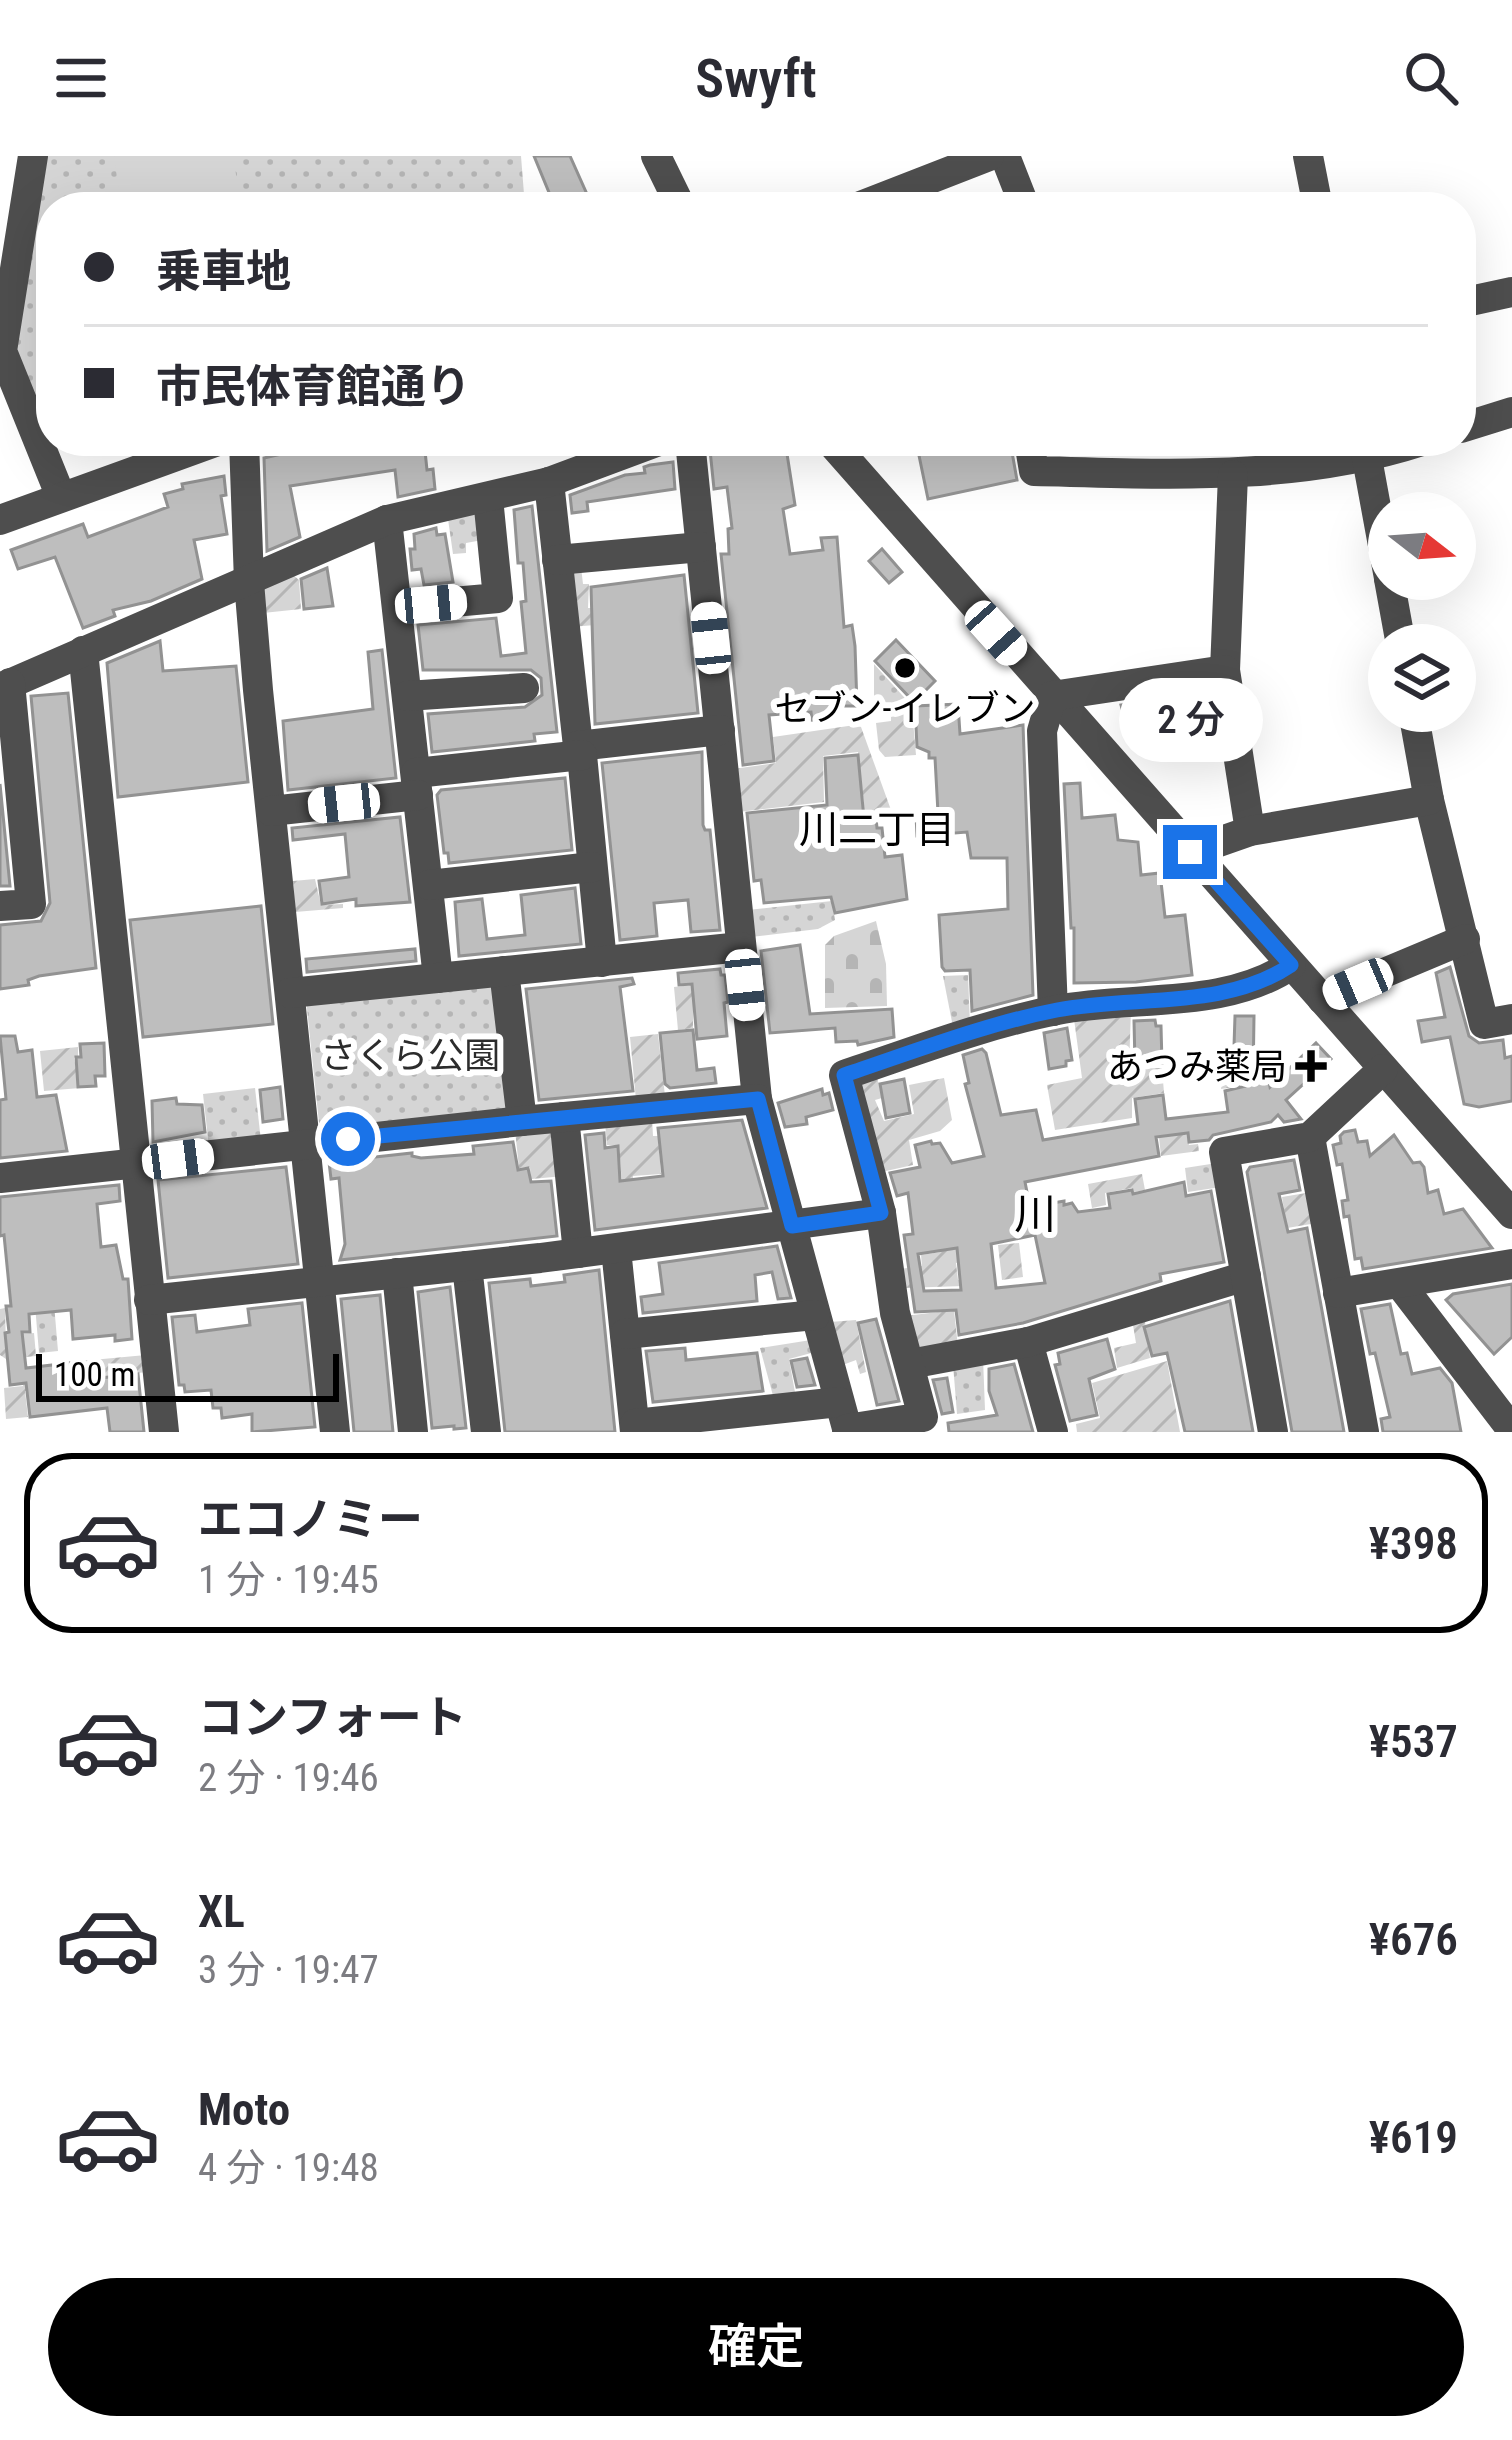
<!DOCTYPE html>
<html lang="ja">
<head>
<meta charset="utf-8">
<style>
  :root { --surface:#fff; --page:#f2f2f3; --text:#2b2b33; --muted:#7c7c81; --line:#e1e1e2; --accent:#000 }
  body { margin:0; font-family:"Roboto Condensed","Noto Sans JP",sans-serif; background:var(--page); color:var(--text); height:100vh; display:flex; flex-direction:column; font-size:45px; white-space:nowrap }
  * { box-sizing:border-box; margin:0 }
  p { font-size:39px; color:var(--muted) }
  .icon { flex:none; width:66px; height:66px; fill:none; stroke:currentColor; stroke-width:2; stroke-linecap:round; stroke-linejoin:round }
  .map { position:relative; height:1276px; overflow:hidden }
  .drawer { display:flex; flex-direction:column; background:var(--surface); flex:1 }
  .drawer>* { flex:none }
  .top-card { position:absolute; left:36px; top:36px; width:1440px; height:264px; border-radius:48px; box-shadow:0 12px 48px #0002; display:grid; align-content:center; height:264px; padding:0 48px; background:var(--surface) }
  .needle { width:78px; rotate:107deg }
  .fabs { position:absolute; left:1368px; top:336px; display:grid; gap:24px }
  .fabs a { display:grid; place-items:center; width:108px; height:108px; border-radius:50%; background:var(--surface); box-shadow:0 12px 48px #0002; font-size:60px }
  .scale { position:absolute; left:36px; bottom:30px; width:303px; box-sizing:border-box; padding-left:12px; border:6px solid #000; border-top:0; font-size:33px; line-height:42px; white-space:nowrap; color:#000; -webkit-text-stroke:9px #fff; paint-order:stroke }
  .end { position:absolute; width:54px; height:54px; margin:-27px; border:15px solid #1a73e8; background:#fff; box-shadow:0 0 0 6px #fff }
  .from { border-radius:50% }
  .bubble { position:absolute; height:84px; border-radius:42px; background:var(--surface); box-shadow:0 12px 48px #0002; font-size:39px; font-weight:600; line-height:84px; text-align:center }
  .car { position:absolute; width:36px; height:72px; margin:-36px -18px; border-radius:15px; box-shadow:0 0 9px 3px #0007; background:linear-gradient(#fff 24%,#345 0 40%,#fff 0 76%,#345 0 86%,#fff 0) }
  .top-card b { display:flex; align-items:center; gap:42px; height:114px; font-size:45px }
  .top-card b+b { border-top:3px solid var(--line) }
  .top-card i { width:30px; height:30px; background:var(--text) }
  ul { padding:21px 0 0; list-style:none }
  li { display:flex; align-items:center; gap:36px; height:180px; margin:0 24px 18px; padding:0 24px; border:6px solid transparent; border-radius:48px }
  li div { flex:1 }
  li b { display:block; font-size:45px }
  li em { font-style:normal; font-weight:600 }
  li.active { border-color:var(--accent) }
  li>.icon { width:108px; height:108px; stroke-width:1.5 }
  .cta { display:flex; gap:24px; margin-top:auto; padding:24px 48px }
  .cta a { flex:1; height:138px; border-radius:72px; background:var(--accent); color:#fff; font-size:48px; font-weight:600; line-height:138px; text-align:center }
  header { display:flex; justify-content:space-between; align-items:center; height:156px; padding:0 48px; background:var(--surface); font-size:54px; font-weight:600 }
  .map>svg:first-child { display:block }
  .grass { fill:url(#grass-dots) }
  .cemetery { fill:url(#cemetery-stones) }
  .garden { fill:url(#garden-furrows) }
  .pitch { fill:#d5d5d5 }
  .building { fill:#bebebe; stroke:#929292; stroke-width:3; fill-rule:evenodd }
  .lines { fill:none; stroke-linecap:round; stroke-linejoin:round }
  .minor { stroke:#4e4e4e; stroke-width:30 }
  .route { stroke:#1a73e8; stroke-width:15 }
  .poi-dot { fill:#000; stroke:#fff; stroke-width:4.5 }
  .labels { text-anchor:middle; stroke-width:12; stroke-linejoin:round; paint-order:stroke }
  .poi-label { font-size:36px; fill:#000; stroke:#fff }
  .park-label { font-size:36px; fill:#2c2c2c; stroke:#fff }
  .neighbourhood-label { font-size:39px; fill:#000; stroke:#fff }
  .quarter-label { font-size:42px; fill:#000; stroke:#fff }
</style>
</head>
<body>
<header><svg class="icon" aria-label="menu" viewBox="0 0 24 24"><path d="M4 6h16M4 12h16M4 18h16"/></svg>Swyft<svg class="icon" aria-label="search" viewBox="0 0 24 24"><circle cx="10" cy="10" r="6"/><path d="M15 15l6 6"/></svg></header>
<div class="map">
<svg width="1512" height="1276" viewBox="0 0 1512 1276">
  <defs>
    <pattern id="grass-dots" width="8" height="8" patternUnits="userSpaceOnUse" patternTransform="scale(3)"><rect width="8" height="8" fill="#d5d5d5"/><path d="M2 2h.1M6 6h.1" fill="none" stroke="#b5b5b5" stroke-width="1.8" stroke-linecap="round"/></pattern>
    <pattern id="cemetery-stones" width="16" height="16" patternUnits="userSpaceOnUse" patternTransform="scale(3)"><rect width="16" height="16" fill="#d5d5d5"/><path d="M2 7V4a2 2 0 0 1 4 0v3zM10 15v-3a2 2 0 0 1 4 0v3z" fill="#b5b5b5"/></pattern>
    <pattern id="garden-furrows" width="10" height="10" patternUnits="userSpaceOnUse" patternTransform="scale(3)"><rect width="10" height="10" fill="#d5d5d5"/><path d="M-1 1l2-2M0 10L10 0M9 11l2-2" fill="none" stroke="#b5b5b5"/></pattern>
  </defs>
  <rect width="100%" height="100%" fill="#fff"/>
  <g class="grass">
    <polygon points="44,0 521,0 525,51 51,51 51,238 28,245 13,200"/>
    <polygon points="478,355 488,383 466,387 466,397 453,398 448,363"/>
    <polygon points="874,508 912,550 874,553"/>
    <polygon points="832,745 835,764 818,773 751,781 748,754"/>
    <polygon points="968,819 970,869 953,871 943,820"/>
    <polygon points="500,822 515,955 320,976 306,844"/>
    <polygon points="255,932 261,985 209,991 203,938"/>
    <polygon points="1217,1007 1221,1031 1188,1036 1185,1012"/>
    <polygon points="54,1148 58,1195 39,1197 35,1149"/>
    <polygon points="811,1184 815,1196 789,1203 796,1242 775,1247 760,1192"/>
    <polygon points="983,1202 985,1254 957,1258 953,1208"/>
  </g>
  <polygon class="cemetery" points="876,765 886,808 887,850 825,852 825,789 834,780"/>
  <g class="garden">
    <polygon points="581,411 583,428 589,428 588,452 593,452 595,469 571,471 569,412"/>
    <polygon points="292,418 299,424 301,453 263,457 261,436 272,424"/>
    <polygon points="912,553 916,599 885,601 879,594 876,567 891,565 891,555"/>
    <polygon points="855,569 861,571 891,654 827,663 826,653 864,649 858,596 823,600 824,646 738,656 733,613 776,607 773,581"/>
    <polygon points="315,723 321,749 343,748 343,752 295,756 293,725"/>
    <polygon points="693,829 693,872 678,874 674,831"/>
    <polygon points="1131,853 1129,913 1162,912 1164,937 1132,942 1132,962 1055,974 1047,929 1082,922 1074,863"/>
    <polygon points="658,878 665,940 636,944 630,881"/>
    <polygon points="78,891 78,900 74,902 80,932 44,935 40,895"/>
    <polygon points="1254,893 1254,903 1240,904 1240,930 1221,933 1228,894"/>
    <polygon points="876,917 882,942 875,944 884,965 914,958 909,929 944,922 952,964 940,975 909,984 913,1009 877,1017 859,922"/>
    <polygon points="652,962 653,980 658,980 661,1018 633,1020 633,1027 622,1028 619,989 607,989 605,966"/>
    <polygon points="1180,962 1182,979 1187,979 1189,989 1198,988 1199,995 1161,1000 1158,972"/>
    <polygon points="515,974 559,975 564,1020 532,1023 531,1029 530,1011 519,1012"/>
    <polygon points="1142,1018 1145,1034 1134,1036 1132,1032 1105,1037 1106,1049 1092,1052 1088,1028"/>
    <polygon points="1312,1036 1317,1067 1287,1072 1282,1041"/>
    <polygon points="939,1075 962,1087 963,1105 956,1107 958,1124 994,1123 995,1129 902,1132 900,1113 922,1110 921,1099 941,1096"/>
    <polygon points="1019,1087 1023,1121 1002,1124 998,1089"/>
    <polygon points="952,1136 958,1191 920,1199 905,1160 938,1156 937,1137"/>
    <polygon points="5,1152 6,1191 24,1185 23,1178 34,1177 36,1200 6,1203 0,1199 0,1153"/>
    <polygon points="1144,1158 1150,1202 1117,1212 1114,1192 1136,1187 1132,1163"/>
    <polygon points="856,1164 866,1216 860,1218 856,1204 840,1210 830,1166"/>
    <polygon points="146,1199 148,1216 106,1220 85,1244 81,1205"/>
    <polygon points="1167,1205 1180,1276 1077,1276 1076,1268 1100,1262 1092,1227"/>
    <polygon points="22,1214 34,1234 25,1235 28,1261 6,1263 4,1232 23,1230"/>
  </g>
  <polygon class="pitch" points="114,0 233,0 240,43 296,36 298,51 121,51"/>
  <g class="building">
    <polygon points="534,0 570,0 590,45 575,51 555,51"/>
    <polygon points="297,285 424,285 427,314 433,313 435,333 398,341 395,314 290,330 300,381 267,395 264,302 290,296 289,289"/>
    <polygon points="767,285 785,285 795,349 783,353 790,398 823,394 821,382 837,381 844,471 852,469 855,490 857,550 834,550 835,561 812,564 811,556 769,559 774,605 743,609 721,398 729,398 728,373 732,372 727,331 714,333 710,294"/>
    <polygon points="916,285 1010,285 1017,324 928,343"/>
    <polygon points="673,306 675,333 587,346 588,355 572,357 570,339 625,319 645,317 644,311 650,309"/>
    <polygon points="224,320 226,339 221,340 227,378 194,384 202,423 151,445 113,454 115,460 83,472 55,401 18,413 11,394 83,368 88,381 168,351 164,338 183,333 182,328"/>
    <polygon points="532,350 557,576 534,578 535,585 432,596 428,558 525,551 542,539 541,522 531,514 423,514 418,469 496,462 501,500 526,497 521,446 526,445 523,407 518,407 514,354"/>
    <polygon points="436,372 437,379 445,378 453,426 424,429 421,413 412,414 410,393 415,393 414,378"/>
    <polygon points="882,393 902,416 889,427 869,405"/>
    <polygon points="327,412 333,450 304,453 301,423"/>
    <polygon points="684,419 698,557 595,568 591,431"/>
    <polygon points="896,484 935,525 914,546 875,505"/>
    <polygon points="160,485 163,515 236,510 248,626 118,641 107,507"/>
    <polygon points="382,494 396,622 288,634 283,565 373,553 368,496"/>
    <polygon points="1209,536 1210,545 1189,550 1191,574 1149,581 1126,568 1121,549"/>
    <polygon points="68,537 96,812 39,820 28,824 29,829 0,833 0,769 41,765 50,747 31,540"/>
    <polygon points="958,548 960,578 1023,569 1033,839 972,855 970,814 945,815 942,811 939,759 1008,753 1007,702 971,702 967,676 917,680 916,659 938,657 935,602 929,602 929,596 917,591 915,550"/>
    <polygon points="702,596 703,669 705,674 710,674 720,774 691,776 688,744 654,747 657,780 620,784 602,607"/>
    <polygon points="858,599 864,663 876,662 877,672 882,672 885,701 902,699 907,743 835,757 831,741 764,747 761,724 754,725 747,657 827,649 825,602"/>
    <polygon points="565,622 572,694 449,707 448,697 444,697 437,639 441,634"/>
    <polygon points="1080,627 1082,662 1115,659 1118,684 1138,686 1141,719 1160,717 1165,761 1185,759 1192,819 1136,826 1074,827 1074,772 1071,772 1064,628"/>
    <polygon points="0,628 10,730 0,730"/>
    <polygon points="400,661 410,746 356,750 356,743 322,748 319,725 349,721 345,678 293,684 292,672"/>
    <polygon points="575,732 581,788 459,800 455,746 482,743 487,783 525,779 521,739"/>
    <polygon points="261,750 273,868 143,881 130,764"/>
    <polygon points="800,789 810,858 892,853 894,881 858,889 857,885 836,886 835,872 770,877 761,795"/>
    <polygon points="415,793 416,805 307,816 306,803"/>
    <polygon points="1450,811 1469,880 1479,887 1503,884 1505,902 1512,900 1512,945 1479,951 1464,948 1450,881 1422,886 1418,865 1445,861 1436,817"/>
    <polygon points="720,813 721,819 725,819 728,846 724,847 727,880 697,883 692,828 679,829 678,817"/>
    <polygon points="632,822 634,828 620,831 633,935 539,944 526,833"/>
    <polygon points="1235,860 1254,860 1253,927 1244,927 1239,890 1234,890"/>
    <polygon points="1155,864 1156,870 1161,870 1162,907 1135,908 1134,865"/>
    <polygon points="1067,872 1072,904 1066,905 1066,910 1049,913 1044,877"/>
    <polygon points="693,874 697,914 714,912 716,927 670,932 665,928 660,877"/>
    <polygon points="0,880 15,880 18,896 32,894 37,941 56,939 67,995 0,1002 0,944 6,943"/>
    <polygon points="104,887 105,920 95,920 96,930 78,931 76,901 81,901 80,888"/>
    <path d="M 1316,887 L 1331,903 L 1286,944 L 1301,963 L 1284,966 L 1278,959 L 1271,966 L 1213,979 L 1209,984 L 1189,986 L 1188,977 L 1156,981 L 1159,1000 L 1025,1026 L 1030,1051 L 1064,1045 L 1064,1049 L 1072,1047 L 1078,1056 L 1110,1052 L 1108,1038 L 1132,1034 L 1133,1038 L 1184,1026 L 1186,1040 L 1211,1035 L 1224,1106 L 1160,1118 L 1161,1125 L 1023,1167 L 959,1179 L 956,1154 L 915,1156 L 904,1079 L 913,1078 L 908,1037 L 897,1040 L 890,1017 L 920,1011 L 915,989 L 931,985 L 932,988 L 940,987 L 952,1007 L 984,1000 L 965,928 L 969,927 L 963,899 L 982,893 L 986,897 L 1001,959 L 1036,954 L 1043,984 L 1138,968 L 1135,943 L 1163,939 L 1166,963 L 1228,956 L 1225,935 L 1262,926 L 1269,926 L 1270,931 ZM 1035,1079 L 1045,1127 L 996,1132 L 991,1088 ZM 957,1092 L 961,1134 L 924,1135 L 918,1098 Z"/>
    <polygon points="904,923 910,957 886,962 880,928"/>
    <polygon points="280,931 283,963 263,966 260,934"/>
    <polygon points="822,933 823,939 829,937 833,954 806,961 807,968 785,971 778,947"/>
    <polygon points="176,942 177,948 202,949 205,976 153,986 152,945"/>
    <polygon points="742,964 767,1052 595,1074 585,979 604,977 605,992 618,990 620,1025 663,1020 658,972"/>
    <polygon points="1355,974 1358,986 1367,985 1370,1000 1394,979 1413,1007 1420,1006 1424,1011 1428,1037 1438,1034 1444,1058 1463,1053 1492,1092 1363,1113 1361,1102 1355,1103 1349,1060 1344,1061 1342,1045 1348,1044 1342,1008 1337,1009 1333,989 1341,987 1340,980 1344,976"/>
    <polygon points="513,986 518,1014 528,1012 531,1026 551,1025 557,1080 340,1104 345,1088 339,1022 331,1023 329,1006 412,997 412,1000 421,1002 474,998 473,990"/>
    <polygon points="1294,1004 1300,1034 1279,1038 1288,1076 1307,1072 1344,1276 1292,1276 1247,1016 1250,1011"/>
    <polygon points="286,1011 298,1108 168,1122 158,1024"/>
    <polygon points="119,1029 120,1045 97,1048 101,1091 116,1089 123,1123 128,1123 132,1183 115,1185 115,1179 73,1183 71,1154 29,1158 30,1176 22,1176 26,1212 78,1206 80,1224 138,1218 144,1276 110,1276 107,1252 30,1261 26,1227 10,1229 5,1177 9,1176 6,1150 11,1150 4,1079 0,1080 0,1041"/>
    <polygon points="777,1090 791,1142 778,1143 772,1116 755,1119 757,1145 643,1157 641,1141 663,1138 659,1107"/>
    <polygon points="599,1114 615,1276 505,1276 489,1127 530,1123 531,1130 565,1126 564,1119"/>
    <polygon points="1512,1128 1512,1181 1494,1198 1446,1144 1453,1138"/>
    <polygon points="450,1131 466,1272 454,1273 454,1270 432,1272 418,1136"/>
    <polygon points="380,1139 393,1276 354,1276 341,1143"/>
    <polygon points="1230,1145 1253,1276 1185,1276 1167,1197 1152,1200 1144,1171"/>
    <polygon points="302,1147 315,1271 252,1276 252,1258 222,1262 221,1252 213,1252 211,1234 185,1236 184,1229 179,1229 172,1161 195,1159 197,1176 250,1169 248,1153"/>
    <polygon points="1390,1148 1401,1198 1407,1197 1412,1218 1440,1212 1452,1227 1461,1276 1383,1276 1381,1263 1390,1261 1375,1197 1370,1198 1361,1153"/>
    <polygon points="876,1163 899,1245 877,1249 858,1167"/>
    <polygon points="1107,1183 1115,1213 1089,1223 1097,1259 1070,1265 1055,1209 1060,1208 1058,1197"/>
    <polygon points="685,1192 686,1204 757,1197 763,1235 653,1246 646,1195"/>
    <polygon points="807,1202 815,1229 797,1231 791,1205"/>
    <polygon points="1014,1208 1033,1276 949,1276 948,1267 997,1259 989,1235 989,1213"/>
    <polygon points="947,1222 953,1256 942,1258 933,1224"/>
  </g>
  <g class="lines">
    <g class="minor">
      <polyline points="33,0 2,195 61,341"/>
      <polyline points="656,0 681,51"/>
      <polyline points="1005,0 1025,51"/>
      <polyline points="1308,0 1318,51"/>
      <polyline points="858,51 989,0"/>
      <polyline points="1461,147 1512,136"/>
      <polyline points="1461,272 1512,256"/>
      <polyline points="244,285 249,426 258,534 335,1276"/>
      <polyline points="690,285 757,943 848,1276"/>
      <polyline points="830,285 1512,1058"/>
      <path d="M 1029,285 L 1034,315 C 1165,318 1296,326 1422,285"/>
      <polyline points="1364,286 1389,422"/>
      <polyline points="1233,319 1225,514 1250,675"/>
      <polyline points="549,326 578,590 582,599 602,806"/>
      <polyline points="0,364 218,285"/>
      <polyline points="387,364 438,822"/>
      <polyline points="557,404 701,391"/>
      <polyline points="1389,423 1401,489"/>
      <polyline points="397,451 498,442 488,342"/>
      <polyline points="83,495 164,1276"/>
      <polyline points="0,532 387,364 549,326 659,285"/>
      <polyline points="407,540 524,532"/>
      <polyline points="1413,555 1429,644 1484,868 1512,863"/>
      <polyline points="578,590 720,574"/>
      <polyline points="416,617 582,599"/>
      <polyline points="271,655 418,639"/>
      <polyline points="1190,696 1250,675 1429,644"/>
      <polyline points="429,729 592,711"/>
      <polyline points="0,750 31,748 10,527"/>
      <polyline points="504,815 522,965"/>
      <polyline points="290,837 741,791"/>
      <polyline points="1322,843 1465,783"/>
      <polyline points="1053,855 1042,575 1052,540 1225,514"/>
      <polyline points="564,961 578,1097"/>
      <polyline points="1310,981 1364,1276"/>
      <polyline points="0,1022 522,965 757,943"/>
      <polyline points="616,1093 635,1276"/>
      <polyline points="467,1110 486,1276"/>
      <polyline points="397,1117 413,1276"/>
      <polyline points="1400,1128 1512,1274"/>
      <polyline points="1338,1137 1512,1108"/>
      <polyline points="149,1144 540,1102 881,1057"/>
      <polyline points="625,1178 815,1159"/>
      <polyline points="1028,1186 1053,1276"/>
      <polyline points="910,1208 1028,1186 1246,1120"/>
      <polyline points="635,1268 839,1246"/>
      <path d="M 847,1273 L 923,1261 L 895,1157 L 881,1057 L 844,919 C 913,896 985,868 1057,854 C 1133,839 1225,854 1291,809"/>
      <polyline points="1273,1276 1224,996 1310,981 1383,913"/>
    </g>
  </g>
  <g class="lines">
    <path class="route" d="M 348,983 L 758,943 L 792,1070 L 881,1057 L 844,919 C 913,896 985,868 1057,854 C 1133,839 1225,854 1291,809 L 1190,696"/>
  </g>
  <g class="poi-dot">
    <circle cx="905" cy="512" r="12"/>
    <path d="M1305 892h12v12h12v12h-12v12h-12v-12h-12v-12h12z"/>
  </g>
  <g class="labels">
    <g class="poi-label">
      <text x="905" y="565">セブン-イレブン</text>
      <text x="1287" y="923" text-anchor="end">あつみ薬局</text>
    </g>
    <g class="park-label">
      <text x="410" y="912">さくら公園</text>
    </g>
    <g class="neighbourhood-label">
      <text x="877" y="687">川二丁目</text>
    </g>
    <g class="quarter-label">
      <text x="1035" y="1073">川</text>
    </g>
  </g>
</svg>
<div class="fabs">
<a><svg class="needle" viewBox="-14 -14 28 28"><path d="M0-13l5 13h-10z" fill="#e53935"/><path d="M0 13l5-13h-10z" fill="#7c7c81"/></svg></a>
<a><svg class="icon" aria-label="layers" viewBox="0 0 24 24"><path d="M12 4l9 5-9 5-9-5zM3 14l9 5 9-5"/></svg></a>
</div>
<div class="scale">100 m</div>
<i class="end from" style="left:348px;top:983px"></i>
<i class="end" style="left:1190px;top:696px"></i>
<div class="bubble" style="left:1119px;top:522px;width:144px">2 分</div>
<i class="car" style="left:431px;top:448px;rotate:85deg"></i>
<i class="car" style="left:996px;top:477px;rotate:138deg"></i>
<i class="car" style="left:711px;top:482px;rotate:354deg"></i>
<i class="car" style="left:344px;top:647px;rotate:264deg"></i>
<i class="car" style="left:1358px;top:828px;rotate:247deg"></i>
<i class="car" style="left:745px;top:829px;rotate:174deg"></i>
<i class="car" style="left:178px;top:1003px;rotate:83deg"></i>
<div class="top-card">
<b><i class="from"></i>乗車地</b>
<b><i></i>市民体育館通り</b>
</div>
</div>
<section class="drawer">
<ul>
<li class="active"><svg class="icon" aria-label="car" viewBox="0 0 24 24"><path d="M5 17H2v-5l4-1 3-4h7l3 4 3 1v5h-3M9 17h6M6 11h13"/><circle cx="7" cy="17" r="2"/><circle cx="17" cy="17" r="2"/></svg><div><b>エコノミー</b><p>1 分 · 19:45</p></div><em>¥398</em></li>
<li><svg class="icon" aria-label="car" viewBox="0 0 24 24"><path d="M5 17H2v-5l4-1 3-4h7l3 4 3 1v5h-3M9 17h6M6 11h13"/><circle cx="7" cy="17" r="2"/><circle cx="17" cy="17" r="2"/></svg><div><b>コンフォート</b><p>2 分 · 19:46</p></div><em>¥537</em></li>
<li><svg class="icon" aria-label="car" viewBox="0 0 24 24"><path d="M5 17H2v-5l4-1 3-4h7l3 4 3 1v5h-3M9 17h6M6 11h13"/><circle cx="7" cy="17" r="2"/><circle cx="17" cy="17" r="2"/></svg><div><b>XL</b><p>3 分 · 19:47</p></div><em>¥676</em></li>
<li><svg class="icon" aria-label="car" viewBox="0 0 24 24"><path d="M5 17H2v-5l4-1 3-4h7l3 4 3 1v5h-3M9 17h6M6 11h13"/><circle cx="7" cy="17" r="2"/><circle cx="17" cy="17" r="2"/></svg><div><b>Moto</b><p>4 分 · 19:48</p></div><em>¥619</em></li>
</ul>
<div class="cta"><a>確定</a></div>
</section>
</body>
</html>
